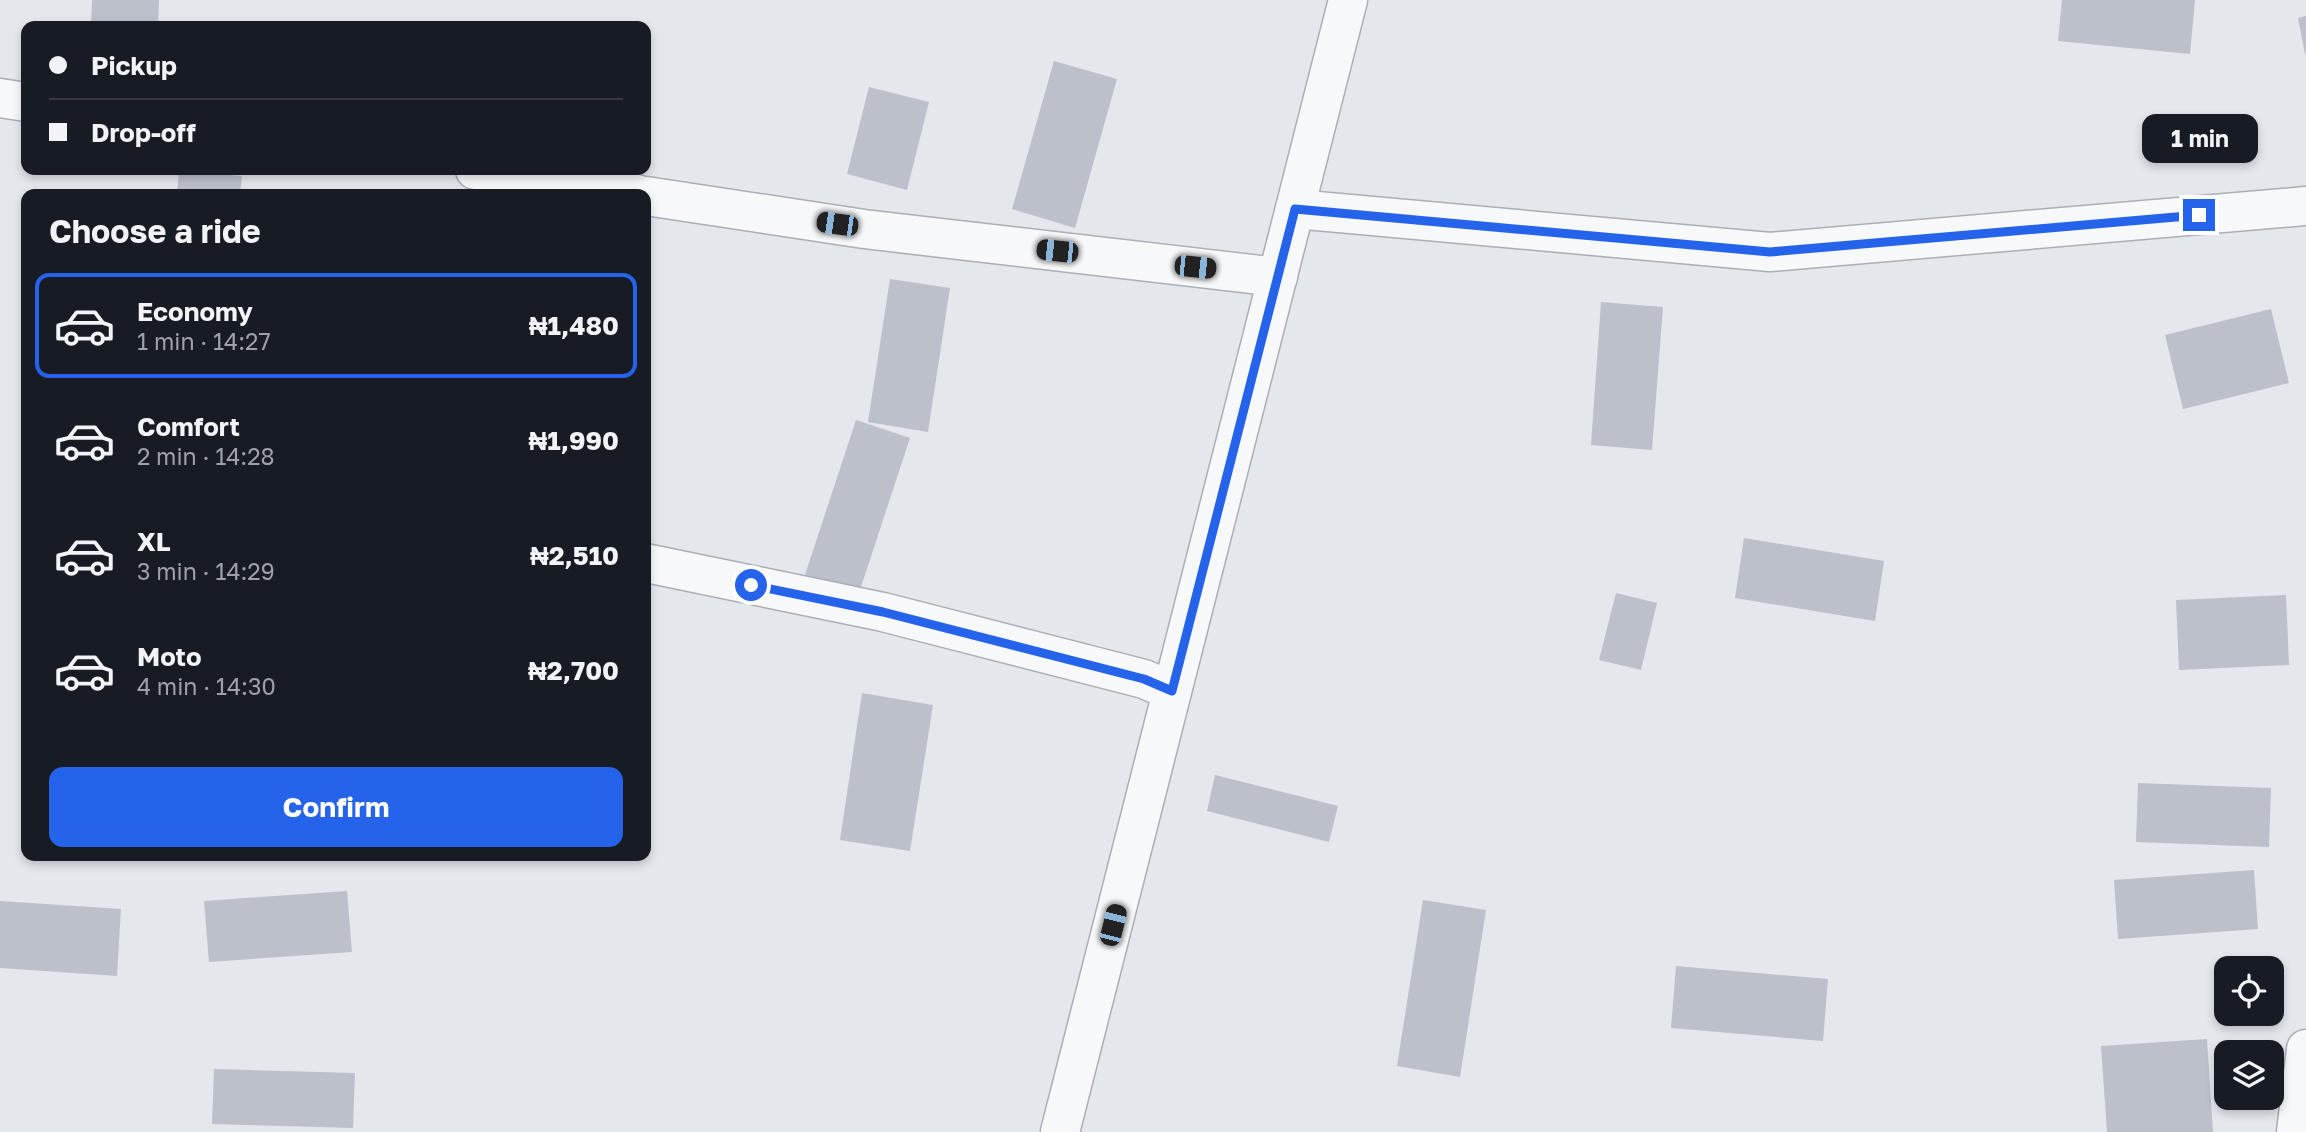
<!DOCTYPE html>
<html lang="en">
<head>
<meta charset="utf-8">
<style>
  :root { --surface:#171b24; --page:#20242c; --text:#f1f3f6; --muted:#9ea1a6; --line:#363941; --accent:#2563eb }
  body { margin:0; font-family:"Golos Text",sans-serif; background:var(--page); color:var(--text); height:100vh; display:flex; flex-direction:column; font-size:26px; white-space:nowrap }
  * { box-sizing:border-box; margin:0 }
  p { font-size:23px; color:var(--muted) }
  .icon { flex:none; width:38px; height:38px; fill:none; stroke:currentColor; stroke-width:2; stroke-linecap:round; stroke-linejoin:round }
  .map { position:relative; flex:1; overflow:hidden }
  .panel { position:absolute; left:21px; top:189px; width:630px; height:672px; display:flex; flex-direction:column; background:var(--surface); border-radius:14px; box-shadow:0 4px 10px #0003 }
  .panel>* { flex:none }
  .banner { position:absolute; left:21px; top:21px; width:630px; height:154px; border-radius:14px; box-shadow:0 4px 10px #0003; display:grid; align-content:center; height:154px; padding:0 28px; background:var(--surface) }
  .fabs { position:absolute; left:2214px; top:956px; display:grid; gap:14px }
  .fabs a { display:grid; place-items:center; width:70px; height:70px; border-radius:14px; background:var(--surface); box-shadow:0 4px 10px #0003; font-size:35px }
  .end { position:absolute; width:32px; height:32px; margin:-16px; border:9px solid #2563eb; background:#fff; box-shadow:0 0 0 4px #fff }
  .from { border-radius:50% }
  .bubble { position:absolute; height:49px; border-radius:14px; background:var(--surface); box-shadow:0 4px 10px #0003; font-size:23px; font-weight:700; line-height:49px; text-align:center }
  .car { position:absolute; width:21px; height:42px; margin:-21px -10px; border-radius:9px; box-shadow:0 0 5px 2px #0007; background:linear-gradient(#222 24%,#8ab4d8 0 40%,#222 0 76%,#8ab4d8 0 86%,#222 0) }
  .banner b { display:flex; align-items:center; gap:24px; height:66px; font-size:26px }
  .banner b+b { border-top:2px solid var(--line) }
  .banner i { width:18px; height:18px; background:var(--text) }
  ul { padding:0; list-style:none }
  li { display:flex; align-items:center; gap:21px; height:105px; margin:0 14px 10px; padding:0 14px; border:4px solid transparent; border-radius:14px }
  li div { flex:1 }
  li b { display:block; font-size:26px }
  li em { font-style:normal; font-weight:700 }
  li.current { border-color:var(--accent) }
  li>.icon { width:63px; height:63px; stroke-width:1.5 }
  h2 { padding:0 28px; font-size:32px; line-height:84px }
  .cta { display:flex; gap:14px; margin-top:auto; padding:14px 28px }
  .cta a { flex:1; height:80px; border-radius:14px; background:var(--accent); color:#fff; font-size:28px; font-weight:700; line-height:80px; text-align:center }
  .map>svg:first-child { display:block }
  .building { fill:#bbc0ca }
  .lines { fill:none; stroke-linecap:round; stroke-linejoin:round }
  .minor-casing { stroke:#a9aeb7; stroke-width:41 }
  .minor { stroke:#f7f8fa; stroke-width:38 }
  .route { stroke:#2563eb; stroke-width:9 }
</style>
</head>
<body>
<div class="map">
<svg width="2306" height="1132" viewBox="0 0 2306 1132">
  <rect width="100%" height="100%" fill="#e4e7ec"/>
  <g class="building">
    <polygon points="92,0 159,0 158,26 91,26"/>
    <polygon points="2062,0 2195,0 2190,54 2058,41"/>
    <polygon points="2306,16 2306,54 2305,54 2298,18"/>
    <polygon points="1054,61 1117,79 1075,228 1012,209"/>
    <polygon points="869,87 929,102 907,190 847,174"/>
    <polygon points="179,171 242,176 240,194 177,194"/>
    <polygon points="890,279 950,288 928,432 868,422"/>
    <polygon points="1601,302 1663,307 1652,450 1591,445"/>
    <polygon points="2271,309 2289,383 2183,409 2165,335"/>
    <polygon points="856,420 910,438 858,596 804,578"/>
    <polygon points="1744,538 1884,561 1875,621 1735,598"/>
    <polygon points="1616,593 1657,603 1641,670 1599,660"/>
    <polygon points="2286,595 2289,665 2179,670 2176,600"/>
    <polygon points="862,693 933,705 910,851 840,840"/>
    <polygon points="1215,775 1338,806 1329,842 1207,811"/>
    <polygon points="2138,783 2271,788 2269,847 2136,842"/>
    <polygon points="2254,870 2258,929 2118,939 2114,880"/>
    <polygon points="347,891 352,952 209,962 204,901"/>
    <polygon points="1423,900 1486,910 1460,1077 1397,1066"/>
    <polygon points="0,901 121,909 117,976 0,968"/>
    <polygon points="1676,966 1828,979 1823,1041 1671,1028"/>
    <polygon points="2207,1039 2213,1132 2107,1132 2101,1046"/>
    <polygon points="214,1069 355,1073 353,1128 212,1124"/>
  </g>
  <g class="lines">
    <g class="minor-casing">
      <g id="minor">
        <polyline points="0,98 26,102"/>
        <polyline points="475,170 637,194"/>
        <polyline points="646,196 864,229 1278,277"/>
        <polyline points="1295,209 1770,252 2306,206"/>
        <polyline points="646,563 883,612 1144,679 1172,691"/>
        <polyline points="1060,1132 1348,0"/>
        <polyline points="2296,1132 2306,1049"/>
      </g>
    </g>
    <use href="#minor" class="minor"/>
  </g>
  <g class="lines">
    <polyline class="route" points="751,585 883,612 1144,679 1172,691 1295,209 1770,252 2199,215"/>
  </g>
</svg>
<div class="fabs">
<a><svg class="icon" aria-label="locate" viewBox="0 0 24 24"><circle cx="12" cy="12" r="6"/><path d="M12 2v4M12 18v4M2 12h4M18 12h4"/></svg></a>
<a><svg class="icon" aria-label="layers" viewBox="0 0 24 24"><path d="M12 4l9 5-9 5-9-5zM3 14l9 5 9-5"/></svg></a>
</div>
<i class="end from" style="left:751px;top:585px"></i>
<i class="end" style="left:2199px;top:215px"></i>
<div class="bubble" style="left:2142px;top:114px;width:116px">1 min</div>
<i class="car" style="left:837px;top:224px;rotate:278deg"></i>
<i class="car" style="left:1057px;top:251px;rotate:276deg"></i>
<i class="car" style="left:1195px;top:267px;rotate:96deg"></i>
<i class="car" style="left:1113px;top:925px;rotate:14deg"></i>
<div class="banner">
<b><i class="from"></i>Pickup</b>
<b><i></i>Drop-off</b>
</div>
<section class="panel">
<h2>Choose a ride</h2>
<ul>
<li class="current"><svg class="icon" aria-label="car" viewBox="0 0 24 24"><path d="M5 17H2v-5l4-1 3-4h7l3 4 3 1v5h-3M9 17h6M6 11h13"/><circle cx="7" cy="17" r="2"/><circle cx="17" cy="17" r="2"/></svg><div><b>Economy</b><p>1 min · 14:27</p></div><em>₦1,480</em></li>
<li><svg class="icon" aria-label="car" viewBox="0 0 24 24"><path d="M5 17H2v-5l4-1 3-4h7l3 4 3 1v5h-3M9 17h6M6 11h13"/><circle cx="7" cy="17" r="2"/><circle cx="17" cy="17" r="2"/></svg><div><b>Comfort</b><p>2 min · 14:28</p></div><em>₦1,990</em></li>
<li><svg class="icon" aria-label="car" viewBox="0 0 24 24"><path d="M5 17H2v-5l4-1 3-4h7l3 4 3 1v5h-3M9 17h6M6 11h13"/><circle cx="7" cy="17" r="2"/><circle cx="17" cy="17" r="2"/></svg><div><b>XL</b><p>3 min · 14:29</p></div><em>₦2,510</em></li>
<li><svg class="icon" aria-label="car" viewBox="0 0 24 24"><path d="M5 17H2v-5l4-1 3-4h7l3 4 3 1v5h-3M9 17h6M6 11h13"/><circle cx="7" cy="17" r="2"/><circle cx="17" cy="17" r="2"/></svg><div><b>Moto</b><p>4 min · 14:30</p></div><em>₦2,700</em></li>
</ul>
<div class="cta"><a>Confirm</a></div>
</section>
</div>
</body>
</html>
